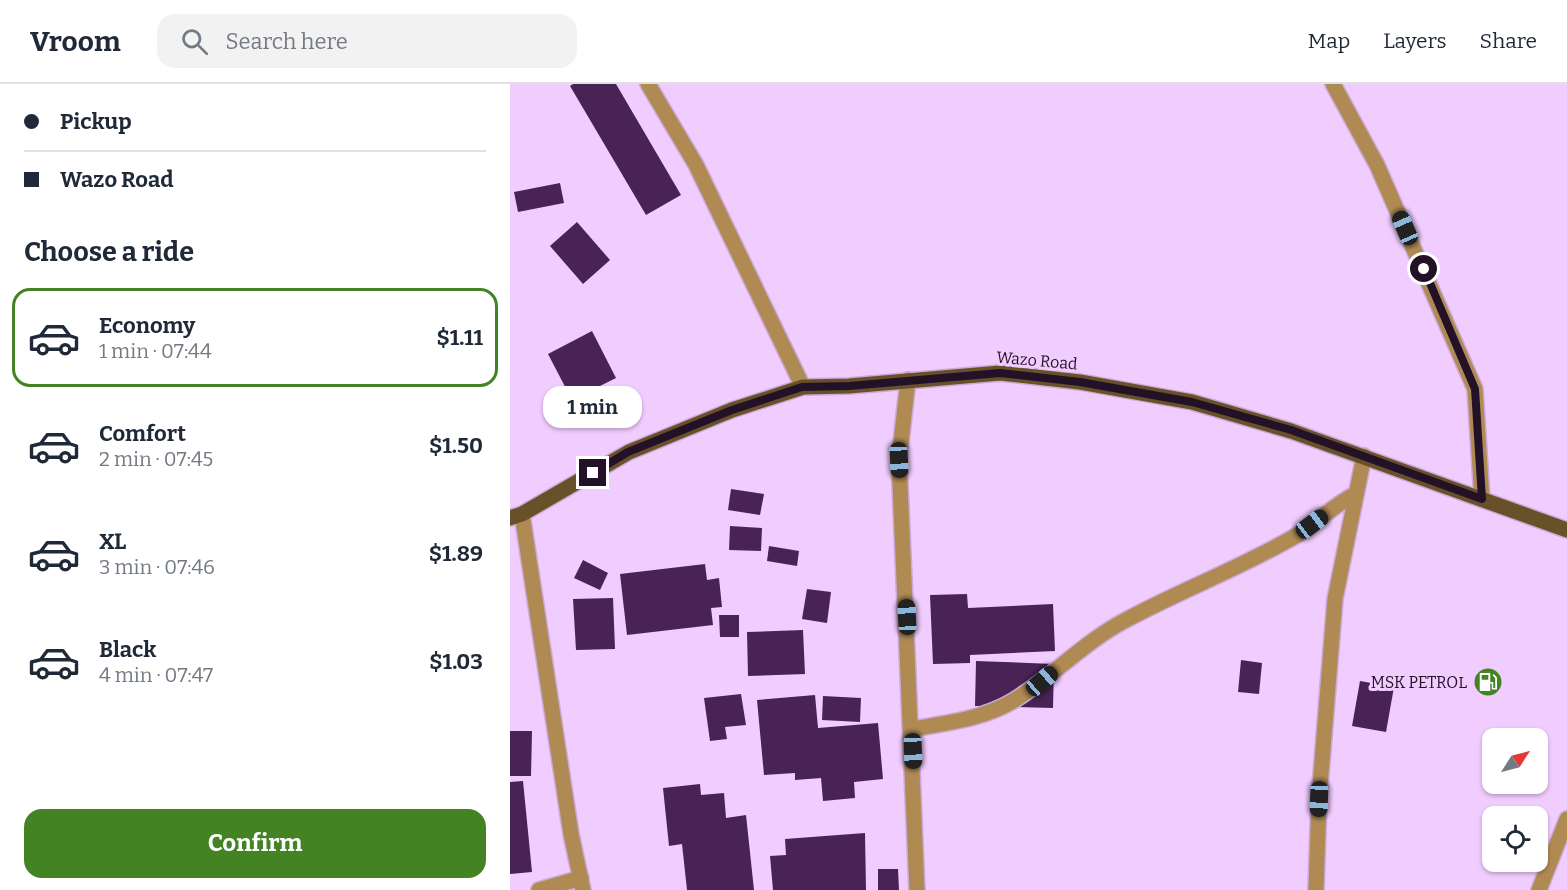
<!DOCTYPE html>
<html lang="en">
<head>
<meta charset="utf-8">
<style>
  :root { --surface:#fff; --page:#f2f2f3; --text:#1f2937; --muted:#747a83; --line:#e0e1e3; --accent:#448324 }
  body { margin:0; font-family:Bitter,serif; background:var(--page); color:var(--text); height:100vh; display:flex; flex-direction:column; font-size:22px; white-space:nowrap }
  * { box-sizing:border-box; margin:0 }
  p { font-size:20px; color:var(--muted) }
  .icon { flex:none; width:33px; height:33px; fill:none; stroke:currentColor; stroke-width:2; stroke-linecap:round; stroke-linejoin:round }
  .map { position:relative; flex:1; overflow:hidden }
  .sheet { display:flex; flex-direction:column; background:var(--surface); width:510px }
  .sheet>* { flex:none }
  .banner { display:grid; align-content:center; height:132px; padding:0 24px; background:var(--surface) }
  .needle { width:39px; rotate:54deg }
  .buttons { position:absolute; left:972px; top:644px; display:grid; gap:12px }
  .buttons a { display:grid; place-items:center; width:66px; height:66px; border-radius:12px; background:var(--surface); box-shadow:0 2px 4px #0004; font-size:30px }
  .end { position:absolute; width:27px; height:27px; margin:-14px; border:8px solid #221127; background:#fff; box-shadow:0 0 0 3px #fff }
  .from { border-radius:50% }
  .bubble { position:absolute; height:42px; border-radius:18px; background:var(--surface); box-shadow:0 2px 4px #0004; font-size:20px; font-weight:700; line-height:42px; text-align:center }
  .car { position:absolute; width:18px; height:36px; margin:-18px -9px; border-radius:8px; box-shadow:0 0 4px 2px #0007; background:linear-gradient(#222 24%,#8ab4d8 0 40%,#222 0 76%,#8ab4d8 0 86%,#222 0) }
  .banner b { display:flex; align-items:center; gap:21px; height:57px; font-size:22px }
  .banner b+b { border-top:2px solid var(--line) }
  .banner i { width:15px; height:15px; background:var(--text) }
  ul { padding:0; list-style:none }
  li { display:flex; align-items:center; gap:18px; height:99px; margin:0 12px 9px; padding:0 12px; border:3px solid transparent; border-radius:18px }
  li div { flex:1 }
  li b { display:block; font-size:22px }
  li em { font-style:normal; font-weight:700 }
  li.on { border-color:var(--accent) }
  li>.icon { width:54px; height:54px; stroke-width:1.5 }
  h2 { padding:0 24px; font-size:27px; line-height:72px }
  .button { display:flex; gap:12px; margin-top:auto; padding:12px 24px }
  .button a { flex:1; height:69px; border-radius:18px; background:var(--accent); color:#fff; font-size:24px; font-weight:700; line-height:69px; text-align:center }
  header { display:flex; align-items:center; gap:36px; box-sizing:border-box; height:84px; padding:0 30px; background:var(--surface); border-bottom:2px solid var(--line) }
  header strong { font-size:28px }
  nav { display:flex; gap:33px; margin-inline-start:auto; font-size:21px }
  .search { width:420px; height:54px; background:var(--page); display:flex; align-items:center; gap:15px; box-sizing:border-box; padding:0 21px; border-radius:18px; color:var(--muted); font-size:22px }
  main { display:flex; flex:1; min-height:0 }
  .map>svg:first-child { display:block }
  .building { fill:#4a2356 }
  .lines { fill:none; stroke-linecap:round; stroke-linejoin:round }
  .minor-casing { stroke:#ccaad7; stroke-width:18 }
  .major-casing { stroke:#ccaad7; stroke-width:18 }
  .minor { stroke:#af8a53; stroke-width:15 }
  .major { stroke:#685028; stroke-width:15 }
  .route { stroke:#221127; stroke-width:8 }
  .labels { text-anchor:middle; stroke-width:6; stroke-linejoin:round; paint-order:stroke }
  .street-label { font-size:16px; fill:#221127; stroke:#f1ccfe }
  .poi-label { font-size:16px; fill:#221127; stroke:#f1ccfe; text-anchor:end }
</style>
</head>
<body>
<header>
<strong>Vroom</strong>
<div class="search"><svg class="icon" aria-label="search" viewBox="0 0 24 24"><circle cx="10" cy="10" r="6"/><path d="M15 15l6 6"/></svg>Search here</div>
<nav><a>Map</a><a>Layers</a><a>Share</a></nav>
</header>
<main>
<section class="sheet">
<div class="banner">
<b><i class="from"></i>Pickup</b>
<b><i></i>Wazo Road</b>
</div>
<h2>Choose a ride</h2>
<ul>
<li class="on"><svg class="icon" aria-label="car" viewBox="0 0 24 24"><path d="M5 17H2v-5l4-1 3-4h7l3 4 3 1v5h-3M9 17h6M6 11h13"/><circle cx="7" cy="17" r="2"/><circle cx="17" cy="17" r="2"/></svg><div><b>Economy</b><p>1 min · 07:44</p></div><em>$1.11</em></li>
<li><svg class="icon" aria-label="car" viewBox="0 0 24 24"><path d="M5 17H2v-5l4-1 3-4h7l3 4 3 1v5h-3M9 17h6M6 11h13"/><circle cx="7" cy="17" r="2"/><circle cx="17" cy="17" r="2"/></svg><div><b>Comfort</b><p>2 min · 07:45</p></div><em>$1.50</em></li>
<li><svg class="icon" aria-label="car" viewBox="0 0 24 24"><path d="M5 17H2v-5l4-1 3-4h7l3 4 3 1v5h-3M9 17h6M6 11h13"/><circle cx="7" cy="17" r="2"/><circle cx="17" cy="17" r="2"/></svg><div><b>XL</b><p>3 min · 07:46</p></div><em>$1.89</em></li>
<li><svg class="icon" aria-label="car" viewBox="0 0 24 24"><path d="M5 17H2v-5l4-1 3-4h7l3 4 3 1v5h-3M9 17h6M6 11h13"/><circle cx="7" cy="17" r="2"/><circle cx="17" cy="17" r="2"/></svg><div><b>Black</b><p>4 min · 07:47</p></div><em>$1.03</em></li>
</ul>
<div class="button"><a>Confirm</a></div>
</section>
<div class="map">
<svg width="1057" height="806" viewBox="0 0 1057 806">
  <rect width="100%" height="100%" fill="#f1ccfe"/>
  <g class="building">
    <polygon points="63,0 106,0 171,111 136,131 60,2"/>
    <polygon points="50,99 54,119 8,128 4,108"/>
    <polygon points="67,138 100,176 73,200 40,162"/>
    <polygon points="82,247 106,294 62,316 38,270"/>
    <polygon points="221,405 254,410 250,431 218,426"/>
    <polygon points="220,442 252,444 251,467 219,466"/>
    <polygon points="259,462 289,467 287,482 257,477"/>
    <polygon points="73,476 98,489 90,506 64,494"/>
    <polygon points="195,480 197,496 209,494 212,523 201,524 203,541 117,551 110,490"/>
    <polygon points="297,505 321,508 317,539 292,535"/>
    <polygon points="457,510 458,524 543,520 545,567 460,571 460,579 423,580 420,511"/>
    <polygon points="103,514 105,565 66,566 63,515"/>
    <polygon points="209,531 229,531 229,553 210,553"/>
    <polygon points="293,546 295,590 238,592 237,548"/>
    <polygon points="731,576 752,579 749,610 728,608"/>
    <polygon points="466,577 544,580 543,624 465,622"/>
    <polygon points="850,597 884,603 876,648 842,642"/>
    <polygon points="231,610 236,641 215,643 217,655 200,657 194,614"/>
    <polygon points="305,611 308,644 368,639 373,695 344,698 345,714 313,717 311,694 285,696 285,689 254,691 247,616"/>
    <polygon points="313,612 351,614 350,638 312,636"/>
    <polygon points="0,647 22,647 21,692 0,692"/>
    <polygon points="13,697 22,788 0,790 0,698"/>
    <polygon points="190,700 191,711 214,709 216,734 236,731 244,806 177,806 172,760 159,762 153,704"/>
    <polygon points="355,749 356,806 263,806 260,772 276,771 275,755"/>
    <polygon points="368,785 388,785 389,806 368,806"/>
  </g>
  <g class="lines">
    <g class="minor-casing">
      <g id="minor">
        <polyline points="138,0 186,81 293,303"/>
        <polyline points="823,0 867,81 965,305 972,415"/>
        <polyline points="398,296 389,376 407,806"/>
        <polyline points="12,430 61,750 73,806"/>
        <path d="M 402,645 C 436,639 473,635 503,617 C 542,593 573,559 614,537 C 669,507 728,485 782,454 C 805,442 822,421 846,410"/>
        <polyline points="29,806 71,794"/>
        <polyline points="806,806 809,715 825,515 854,372"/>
        <polyline points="1029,806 1057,735"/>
      </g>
    </g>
    <g class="major-casing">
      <polyline id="major" points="0,434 12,430 119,368 222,326 293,303 339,302 490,289 570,298 682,318 781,347 1057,446"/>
    </g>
    <use href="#minor" class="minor"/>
    <use href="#major" class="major"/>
  </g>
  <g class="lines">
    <polyline class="route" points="83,389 118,368 160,351 222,326 292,303 339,302 490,289 570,298 682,318 781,346 972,415 965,305 914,185"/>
  </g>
  <defs>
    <g id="fuel-disc" transform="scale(1.5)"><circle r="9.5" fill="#448324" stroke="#f1ccfe"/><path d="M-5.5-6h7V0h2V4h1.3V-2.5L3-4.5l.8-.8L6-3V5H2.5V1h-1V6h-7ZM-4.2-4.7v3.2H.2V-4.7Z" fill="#fff"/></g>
  </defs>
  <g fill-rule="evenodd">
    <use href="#fuel-disc" x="978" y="598"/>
  </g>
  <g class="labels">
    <g class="street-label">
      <text transform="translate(527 276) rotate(5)" y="6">Wazo Road</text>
    </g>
    <g class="poi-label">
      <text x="957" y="604">MSK PETROL</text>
    </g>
  </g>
</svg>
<div class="buttons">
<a><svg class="needle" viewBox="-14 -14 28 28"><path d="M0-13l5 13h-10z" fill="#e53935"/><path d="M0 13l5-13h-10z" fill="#747a83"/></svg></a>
<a><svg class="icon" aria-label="locate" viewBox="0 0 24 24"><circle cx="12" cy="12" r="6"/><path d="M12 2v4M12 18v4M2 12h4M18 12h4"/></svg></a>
</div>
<i class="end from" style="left:914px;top:185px"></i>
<i class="end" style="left:83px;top:389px"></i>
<div class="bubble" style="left:33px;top:302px;width:99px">1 min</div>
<i class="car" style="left:895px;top:144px;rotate:336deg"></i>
<i class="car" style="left:389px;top:376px;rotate:177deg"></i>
<i class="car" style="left:802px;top:440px;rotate:53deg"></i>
<i class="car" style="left:397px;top:533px;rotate:357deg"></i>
<i class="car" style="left:532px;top:597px;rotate:49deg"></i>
<i class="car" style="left:403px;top:667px;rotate:178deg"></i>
<i class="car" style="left:809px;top:715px;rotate:182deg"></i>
</div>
</main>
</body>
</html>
